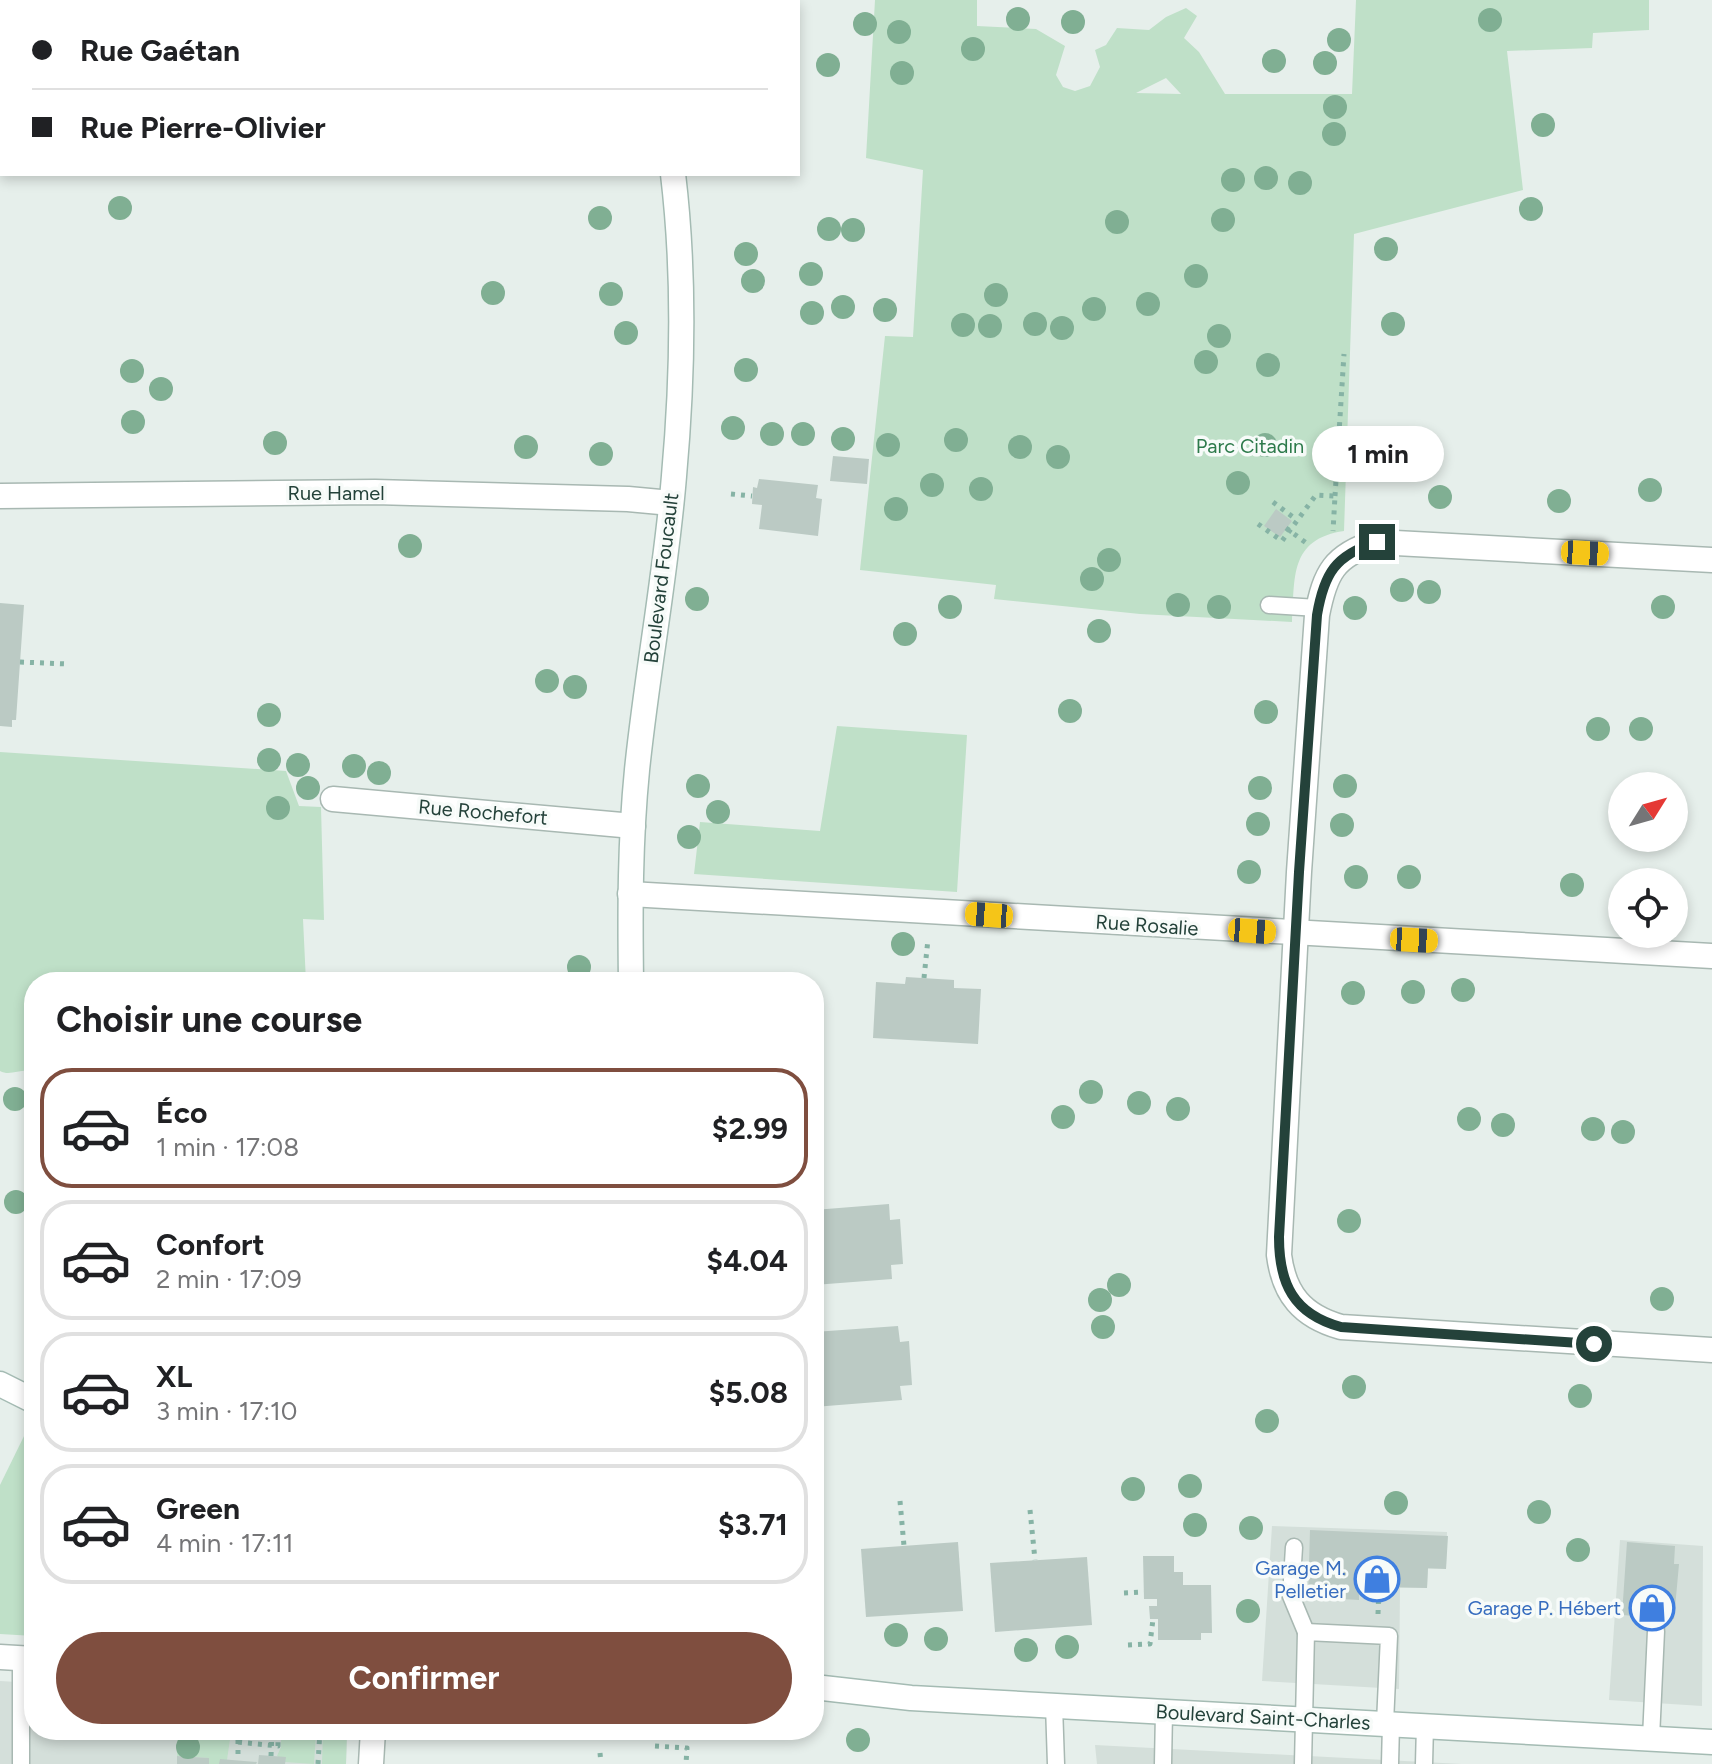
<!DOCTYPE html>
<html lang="fr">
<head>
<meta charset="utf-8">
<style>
  :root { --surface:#fff; --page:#f2f2f2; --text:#202124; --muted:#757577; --line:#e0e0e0; --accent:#7f4e3f }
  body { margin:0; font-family:Figtree,sans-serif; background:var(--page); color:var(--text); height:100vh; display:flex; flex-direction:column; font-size:30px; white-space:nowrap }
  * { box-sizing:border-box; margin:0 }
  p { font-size:26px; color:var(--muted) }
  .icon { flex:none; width:44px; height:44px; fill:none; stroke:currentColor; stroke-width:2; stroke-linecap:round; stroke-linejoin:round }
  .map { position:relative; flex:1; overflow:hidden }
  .drawer { position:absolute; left:24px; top:972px; width:800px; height:768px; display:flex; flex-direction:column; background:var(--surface); border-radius:32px; box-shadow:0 4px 12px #0003 }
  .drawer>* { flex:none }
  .hud { position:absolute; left:0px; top:0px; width:800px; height:176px; box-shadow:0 4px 12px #0003; display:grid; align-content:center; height:176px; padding:0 32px; background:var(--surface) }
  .needle { width:52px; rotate:53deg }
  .fabs { position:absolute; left:1608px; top:772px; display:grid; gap:16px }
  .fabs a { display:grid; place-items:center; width:80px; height:80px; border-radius:50%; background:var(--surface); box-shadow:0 4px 12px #0003; font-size:40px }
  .end { position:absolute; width:36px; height:36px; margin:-18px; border:10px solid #24423a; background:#fff; box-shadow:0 0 0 4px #fff }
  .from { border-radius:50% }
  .bubble { position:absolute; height:56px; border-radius:28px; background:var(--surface); box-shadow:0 4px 12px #0003; font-size:26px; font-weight:700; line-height:56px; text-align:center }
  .car { position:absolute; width:24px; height:48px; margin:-24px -12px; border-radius:10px; box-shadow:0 0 6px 2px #0007; background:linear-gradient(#f5c518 24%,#345 0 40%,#f5c518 0 76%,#345 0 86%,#f5c518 0) }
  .hud b { display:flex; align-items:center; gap:28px; height:76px; font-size:30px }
  .hud b+b { border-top:2px solid var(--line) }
  .hud i { width:20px; height:20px; background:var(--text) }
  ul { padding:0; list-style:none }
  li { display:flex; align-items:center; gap:24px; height:120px; margin:0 16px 12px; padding:0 16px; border:4px solid var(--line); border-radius:32px }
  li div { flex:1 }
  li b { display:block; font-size:30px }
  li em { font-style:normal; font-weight:700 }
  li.selected { border-color:var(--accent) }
  li>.icon { width:72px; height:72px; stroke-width:1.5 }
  h2 { padding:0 32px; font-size:36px; line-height:96px }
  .action { display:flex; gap:16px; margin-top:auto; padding:16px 32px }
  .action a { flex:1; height:92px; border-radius:48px; background:var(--accent); color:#fff; font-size:32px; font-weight:700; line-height:92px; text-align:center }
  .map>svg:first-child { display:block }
  .built { fill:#d4dfda }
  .green { fill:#bfe0c8; fill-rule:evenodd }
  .building { fill:#bbcac4 }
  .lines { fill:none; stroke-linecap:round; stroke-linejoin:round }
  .lane-casing { stroke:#a8b8b2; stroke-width:19 }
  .street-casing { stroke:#a8b8b2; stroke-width:27 }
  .secondary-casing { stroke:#a4bbb3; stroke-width:27 }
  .path { stroke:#86b3a5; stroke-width:5; stroke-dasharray:4 6; stroke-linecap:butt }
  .lane { stroke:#fff; stroke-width:16 }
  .street { stroke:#fff; stroke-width:24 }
  .secondary { stroke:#fff; stroke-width:24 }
  .tree { fill:#80af93 }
  .route { stroke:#24423a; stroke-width:10 }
  .labels { text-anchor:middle; stroke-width:7; stroke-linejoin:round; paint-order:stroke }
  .park-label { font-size:20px; fill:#2d7a4b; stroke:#f7fbf9 }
  .street-label { font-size:20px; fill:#24423a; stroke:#f7fbf9 }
  .shop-label { font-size:20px; fill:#366cbe; stroke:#f7fbf9; text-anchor:end }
</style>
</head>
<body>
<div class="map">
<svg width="1712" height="1764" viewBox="0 0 1712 1764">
  <rect width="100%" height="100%" fill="#e6efeb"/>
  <g class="built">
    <polygon points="1272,1526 1447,1532 1446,1569 1428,1569 1427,1588 1400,1588 1399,1689 1262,1681"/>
    <polygon points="1620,1540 1703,1546 1702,1706 1609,1700"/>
    <polygon points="0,1681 34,1683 34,1730 347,1730 346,1764 0,1764"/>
    <polygon points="1095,1745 1462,1764 1097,1764"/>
  </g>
  <g class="green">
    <path d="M 875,0 L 977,0 L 977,26 L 1036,29 L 1065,46 L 1056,75 L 1063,87 L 1075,91 L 1090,86 L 1100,67 L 1095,50 L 1106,45 L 1117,28 L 1149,30 L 1166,17 L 1186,8 L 1197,16 L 1184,38 L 1199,52 L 1225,94 L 1352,94 L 1356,0 L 1649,0 L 1649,30 L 1593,33 L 1592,48 L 1507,51 L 1523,190 L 1354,234 L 1344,531 C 1289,539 1295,578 1292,622 L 1140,614 L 994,599 L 996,585 L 860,570 L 885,336 L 913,337 L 923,170 L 866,158 ZM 1166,78 L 1181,94 L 1136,93 Z"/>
    <polygon points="837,726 967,735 957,892 694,874 700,822 820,831"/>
    <path d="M 0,752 L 286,771 L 299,806 L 321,807 L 324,920 L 303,919 L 306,982 L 34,982 L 34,1072 C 22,1067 11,1077 0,1071 Z"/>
    <polygon points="27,1430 34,1434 34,1636 0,1634 0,1485"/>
    <polygon points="178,1730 231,1732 227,1760 219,1764 209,1764 209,1758 177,1756"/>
    <polygon points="281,1730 316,1733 314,1764 285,1762 277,1756 281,1747"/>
    <polygon points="323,1730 347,1730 346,1764 322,1764"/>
  </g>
  <g class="building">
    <polygon points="833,456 869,459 867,484 830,481"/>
    <polygon points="759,479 818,485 816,498 822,499 818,536 759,529 762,505 752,504 753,487 757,488"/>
    <polygon points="1276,509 1292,521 1280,537 1264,526"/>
    <polygon points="0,603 24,605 16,720 12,720 12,727 0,726"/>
    <polygon points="906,977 954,980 954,988 981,989 978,1044 873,1038 876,982 905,984"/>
    <polygon points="822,1061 824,1094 814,1095 814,1062"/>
    <polygon points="889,1204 890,1220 900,1219 903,1264 891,1265 892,1279 814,1285 814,1210"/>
    <polygon points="898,1326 900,1342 909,1341 912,1385 900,1386 902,1400 814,1407 814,1332"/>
    <polygon points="814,1496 816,1496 824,1593 814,1593"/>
    <polygon points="1310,1530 1448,1536 1446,1569 1428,1568 1427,1588 1359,1586 1359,1600 1308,1597"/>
    <polygon points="958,1542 963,1611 866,1617 861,1549"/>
    <polygon points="1627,1542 1675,1546 1674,1564 1679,1564 1674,1619 1622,1615"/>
    <polygon points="1143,1556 1174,1556 1174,1572 1183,1572 1183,1585 1211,1585 1212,1633 1201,1633 1201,1640 1158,1640 1158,1619 1150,1619 1149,1606 1157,1606 1157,1599 1144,1599"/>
    <polygon points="1087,1557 1092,1625 995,1632 990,1563"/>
    <polygon points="259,1755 286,1757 285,1764 258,1764"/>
    <polygon points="177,1756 209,1758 209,1764 177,1764"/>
    <polygon points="220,1759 257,1762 256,1764 219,1764"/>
  </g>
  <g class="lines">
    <g class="lane-casing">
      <g id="lane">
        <polyline points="1269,605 1318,608"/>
        <polyline points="1294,1547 1291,1596 1306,1632"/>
        <polyline points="1054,1705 1056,1764"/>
        <polyline points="1651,1738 1656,1631"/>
        <polyline points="21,1764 21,1659"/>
        <polyline points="1163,1764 1164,1712"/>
        <polyline points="1303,1764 1306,1632 1389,1636 1385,1723"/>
        <polyline points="1390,1764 1391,1724"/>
        <polyline points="1424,1764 1425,1725"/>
      </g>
    </g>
    <g class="street-casing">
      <g id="street">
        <polyline points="0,105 2,105"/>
        <polyline points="0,496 375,492 628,499 671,503"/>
        <path d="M 1712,560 L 1377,542 C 1334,555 1325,573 1317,615 L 1299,872 L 1279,1255 C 1284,1294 1302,1316 1341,1327 L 1712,1350"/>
        <polyline points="333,799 633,826"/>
        <polyline points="630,894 1712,956"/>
        <polyline points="0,1657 34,1659"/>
        <polyline points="371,1764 373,1730"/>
      </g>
    </g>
    <g class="secondary-casing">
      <g id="secondary">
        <polyline points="642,0 643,2"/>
        <path d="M 631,982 C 630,911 630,841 637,770 C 647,672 666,575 674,476 C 683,376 685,274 673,174"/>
        <polyline points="0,1384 34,1401"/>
        <polyline points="814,1687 911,1698 1712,1742"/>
      </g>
    </g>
    <g class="path">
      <polyline points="731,494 752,496"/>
      <polyline points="1335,496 1344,354"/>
      <polyline points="1273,502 1297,520"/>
      <polyline points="1258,524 1282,541 1316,495 1335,496 1333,531"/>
      <polyline points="1286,528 1309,545"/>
      <polyline points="20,662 68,664"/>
      <polyline points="924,978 928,939"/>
      <polyline points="900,1501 904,1546"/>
      <polyline points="1030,1510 1035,1560"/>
      <polyline points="1124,1593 1144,1592"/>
      <polyline points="1378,1614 1379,1587"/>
      <polyline points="1128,1645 1150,1644 1153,1619"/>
      <polyline points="238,1730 238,1760"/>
      <polyline points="238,1742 278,1746 278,1730"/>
      <polyline points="655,1746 687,1748 686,1764"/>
      <polyline points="600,1753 601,1763"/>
      <polyline points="271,1756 272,1730"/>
      <polyline points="318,1764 320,1730"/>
    </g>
    <use href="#lane" class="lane"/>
    <use href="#street" class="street"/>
    <use href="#secondary" class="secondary"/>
  </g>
  <g class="tree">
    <circle cx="1018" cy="19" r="12"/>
    <circle cx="1490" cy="20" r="12"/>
    <circle cx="1073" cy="22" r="12"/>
    <circle cx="865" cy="24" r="12"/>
    <circle cx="899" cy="32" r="12"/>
    <circle cx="1339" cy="40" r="12"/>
    <circle cx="973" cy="49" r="12"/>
    <circle cx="1274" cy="61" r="12"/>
    <circle cx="1325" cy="63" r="12"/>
    <circle cx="828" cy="65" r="12"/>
    <circle cx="902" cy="73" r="12"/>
    <circle cx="1335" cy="107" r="12"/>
    <circle cx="1543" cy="125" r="12"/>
    <circle cx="1334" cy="134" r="12"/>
    <circle cx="1266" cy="178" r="12"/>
    <circle cx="1233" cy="180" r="12"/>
    <circle cx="1300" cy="183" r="12"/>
    <circle cx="120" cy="208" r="12"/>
    <circle cx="1531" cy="209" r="12"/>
    <circle cx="600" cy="218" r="12"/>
    <circle cx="1223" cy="220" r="12"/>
    <circle cx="1117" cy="222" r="12"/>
    <circle cx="829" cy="229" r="12"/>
    <circle cx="853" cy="230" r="12"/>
    <circle cx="1386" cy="249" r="12"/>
    <circle cx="746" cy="254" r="12"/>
    <circle cx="811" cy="274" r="12"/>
    <circle cx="1196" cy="276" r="12"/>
    <circle cx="753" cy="281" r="12"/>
    <circle cx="493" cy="293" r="12"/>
    <circle cx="611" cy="294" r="12"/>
    <circle cx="996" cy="295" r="12"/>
    <circle cx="1148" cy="304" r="12"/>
    <circle cx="843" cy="307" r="12"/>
    <circle cx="1094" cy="309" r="12"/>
    <circle cx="885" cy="310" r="12"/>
    <circle cx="812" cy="313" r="12"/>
    <circle cx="1035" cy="324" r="12"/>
    <circle cx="1393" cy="324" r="12"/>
    <circle cx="963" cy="325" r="12"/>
    <circle cx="990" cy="326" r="12"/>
    <circle cx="1062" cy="328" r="12"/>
    <circle cx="626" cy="333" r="12"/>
    <circle cx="1219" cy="336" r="12"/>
    <circle cx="1206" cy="362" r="12"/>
    <circle cx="1268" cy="365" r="12"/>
    <circle cx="746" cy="370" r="12"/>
    <circle cx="132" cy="371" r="12"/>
    <circle cx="161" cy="389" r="12"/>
    <circle cx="133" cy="422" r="12"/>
    <circle cx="733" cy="428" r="12"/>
    <circle cx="772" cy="434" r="12"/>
    <circle cx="803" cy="434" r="12"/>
    <circle cx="843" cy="439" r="12"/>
    <circle cx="956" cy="440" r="12"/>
    <circle cx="275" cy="443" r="12"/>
    <circle cx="888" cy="445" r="12"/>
    <circle cx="1265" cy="445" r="12"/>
    <circle cx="526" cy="447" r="12"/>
    <circle cx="1020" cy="447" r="12"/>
    <circle cx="601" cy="454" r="12"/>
    <circle cx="1058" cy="457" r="12"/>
    <circle cx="1238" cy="483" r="12"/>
    <circle cx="932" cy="485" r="12"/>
    <circle cx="981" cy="489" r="12"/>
    <circle cx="1650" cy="490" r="12"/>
    <circle cx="1440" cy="497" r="12"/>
    <circle cx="1559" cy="501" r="12"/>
    <circle cx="896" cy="509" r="12"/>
    <circle cx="410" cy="546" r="12"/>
    <circle cx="1109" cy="560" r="12"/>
    <circle cx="1092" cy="579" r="12"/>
    <circle cx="1402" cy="590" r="12"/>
    <circle cx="1429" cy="592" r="12"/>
    <circle cx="697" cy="599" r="12"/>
    <circle cx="1178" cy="605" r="12"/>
    <circle cx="950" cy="607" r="12"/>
    <circle cx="1219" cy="607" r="12"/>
    <circle cx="1663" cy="607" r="12"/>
    <circle cx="1355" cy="608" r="12"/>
    <circle cx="1099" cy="631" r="12"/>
    <circle cx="905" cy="634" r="12"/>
    <circle cx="547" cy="681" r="12"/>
    <circle cx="575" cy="687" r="12"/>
    <circle cx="1070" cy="711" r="12"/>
    <circle cx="1266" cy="712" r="12"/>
    <circle cx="269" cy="715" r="12"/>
    <circle cx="1598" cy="729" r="12"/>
    <circle cx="1641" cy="729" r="12"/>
    <circle cx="269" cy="760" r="12"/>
    <circle cx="298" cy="765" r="12"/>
    <circle cx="354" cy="766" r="12"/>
    <circle cx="379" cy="773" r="12"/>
    <circle cx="698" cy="786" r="12"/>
    <circle cx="1345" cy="786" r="12"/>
    <circle cx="308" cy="788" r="12"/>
    <circle cx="1260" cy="788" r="12"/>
    <circle cx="278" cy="808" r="12"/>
    <circle cx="718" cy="812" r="12"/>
    <circle cx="1258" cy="824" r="12"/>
    <circle cx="1342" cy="825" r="12"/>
    <circle cx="689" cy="837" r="12"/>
    <circle cx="1249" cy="872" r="12"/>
    <circle cx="1356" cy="877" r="12"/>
    <circle cx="1409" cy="877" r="12"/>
    <circle cx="1572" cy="885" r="12"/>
    <circle cx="903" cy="944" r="12"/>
    <circle cx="579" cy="967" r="12"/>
    <circle cx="1463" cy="990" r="12"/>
    <circle cx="1413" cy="992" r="12"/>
    <circle cx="1353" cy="993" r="12"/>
    <circle cx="1091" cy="1092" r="12"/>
    <circle cx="15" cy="1099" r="12"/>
    <circle cx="1139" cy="1103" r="12"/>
    <circle cx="1178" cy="1109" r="12"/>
    <circle cx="1063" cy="1117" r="12"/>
    <circle cx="1469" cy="1119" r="12"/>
    <circle cx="1503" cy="1125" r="12"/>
    <circle cx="1593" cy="1129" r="12"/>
    <circle cx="1623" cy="1132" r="12"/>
    <circle cx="16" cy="1202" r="12"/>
    <circle cx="1349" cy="1221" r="12"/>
    <circle cx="1119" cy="1285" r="12"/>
    <circle cx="1662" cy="1299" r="12"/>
    <circle cx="1100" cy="1300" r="12"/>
    <circle cx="1103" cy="1327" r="12"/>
    <circle cx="1354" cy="1387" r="12"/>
    <circle cx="1580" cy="1396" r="12"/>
    <circle cx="1267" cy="1421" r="12"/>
    <circle cx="1190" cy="1486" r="12"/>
    <circle cx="1133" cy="1489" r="12"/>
    <circle cx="1396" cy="1503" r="12"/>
    <circle cx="1539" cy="1512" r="12"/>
    <circle cx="1195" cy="1525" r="12"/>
    <circle cx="1251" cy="1528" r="12"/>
    <circle cx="1578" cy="1550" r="12"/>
    <circle cx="1248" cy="1611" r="12"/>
    <circle cx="896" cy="1635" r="12"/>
    <circle cx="936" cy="1639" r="12"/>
    <circle cx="1067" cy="1647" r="12"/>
    <circle cx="1026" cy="1650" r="12"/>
    <circle cx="858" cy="1740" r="12"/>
    <circle cx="188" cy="1747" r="12"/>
  </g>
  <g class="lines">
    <path class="route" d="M 1377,542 C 1335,555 1324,574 1317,615 L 1299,872 L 1279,1237 C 1279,1283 1293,1314 1341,1327 L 1594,1344"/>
  </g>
  <defs>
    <g id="shop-ring" transform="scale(2.3)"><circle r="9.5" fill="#f7fbf9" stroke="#3f7fe0" stroke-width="1.5"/><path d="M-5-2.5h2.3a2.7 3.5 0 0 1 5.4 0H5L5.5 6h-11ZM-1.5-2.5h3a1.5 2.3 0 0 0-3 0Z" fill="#3f7fe0"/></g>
  </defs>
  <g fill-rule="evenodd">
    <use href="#shop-ring" x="1377" y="1579"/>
    <use href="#shop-ring" x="1652" y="1608"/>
  </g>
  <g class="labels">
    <g class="park-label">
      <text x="1250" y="453">Parc Citadin</text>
    </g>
    <g class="street-label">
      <text x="336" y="500">Rue Hamel</text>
      <text transform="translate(661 578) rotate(-83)" y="7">Boulevard Foucault</text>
      <text transform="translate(483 812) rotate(5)" y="7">Rue Rochefort</text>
      <text transform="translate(1147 925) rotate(4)" y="7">Rue Rosalie</text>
      <text transform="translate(1263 1717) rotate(3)" y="7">Boulevard Saint-Charles</text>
    </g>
    <g class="shop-label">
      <text x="1346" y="1575">Garage M.<tspan x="1346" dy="23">Pelletier</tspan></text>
      <text x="1621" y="1615">Garage P. Hébert</text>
    </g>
  </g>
</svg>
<div class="fabs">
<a><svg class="needle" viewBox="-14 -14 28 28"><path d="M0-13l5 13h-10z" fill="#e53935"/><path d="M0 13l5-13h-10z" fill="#757577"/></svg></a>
<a><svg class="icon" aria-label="locate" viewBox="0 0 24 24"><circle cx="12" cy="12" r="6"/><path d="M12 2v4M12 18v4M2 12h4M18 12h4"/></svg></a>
</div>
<i class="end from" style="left:1594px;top:1344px"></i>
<i class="end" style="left:1377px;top:542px"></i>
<div class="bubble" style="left:1312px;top:426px;width:132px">1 min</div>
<i class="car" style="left:1585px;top:553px;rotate:93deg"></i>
<i class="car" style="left:989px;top:915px;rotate:274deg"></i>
<i class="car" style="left:1252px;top:931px;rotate:94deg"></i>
<i class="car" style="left:1414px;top:940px;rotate:93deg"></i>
<div class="hud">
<b><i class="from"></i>Rue Gaétan</b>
<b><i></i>Rue Pierre-Olivier</b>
</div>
<section class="drawer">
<h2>Choisir une course</h2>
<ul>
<li class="selected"><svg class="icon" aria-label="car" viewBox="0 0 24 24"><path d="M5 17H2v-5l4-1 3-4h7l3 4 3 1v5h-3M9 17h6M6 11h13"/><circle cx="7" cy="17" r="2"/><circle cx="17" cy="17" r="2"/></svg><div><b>Éco</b><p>1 min · 17:08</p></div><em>$2.99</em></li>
<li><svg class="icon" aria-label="car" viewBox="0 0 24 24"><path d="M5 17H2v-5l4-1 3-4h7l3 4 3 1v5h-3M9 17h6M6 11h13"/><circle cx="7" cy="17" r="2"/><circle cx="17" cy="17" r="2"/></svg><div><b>Confort</b><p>2 min · 17:09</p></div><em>$4.04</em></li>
<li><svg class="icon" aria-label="car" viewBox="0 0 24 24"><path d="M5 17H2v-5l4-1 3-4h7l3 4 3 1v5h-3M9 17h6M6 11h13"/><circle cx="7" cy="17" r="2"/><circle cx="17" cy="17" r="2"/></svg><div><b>XL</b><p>3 min · 17:10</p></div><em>$5.08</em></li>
<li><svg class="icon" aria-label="car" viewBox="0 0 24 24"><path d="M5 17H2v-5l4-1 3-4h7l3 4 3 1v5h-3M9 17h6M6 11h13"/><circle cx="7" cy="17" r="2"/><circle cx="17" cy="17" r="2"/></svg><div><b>Green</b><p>4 min · 17:11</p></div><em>$3.71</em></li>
</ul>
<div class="action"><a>Confirmer</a></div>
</section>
</div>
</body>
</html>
